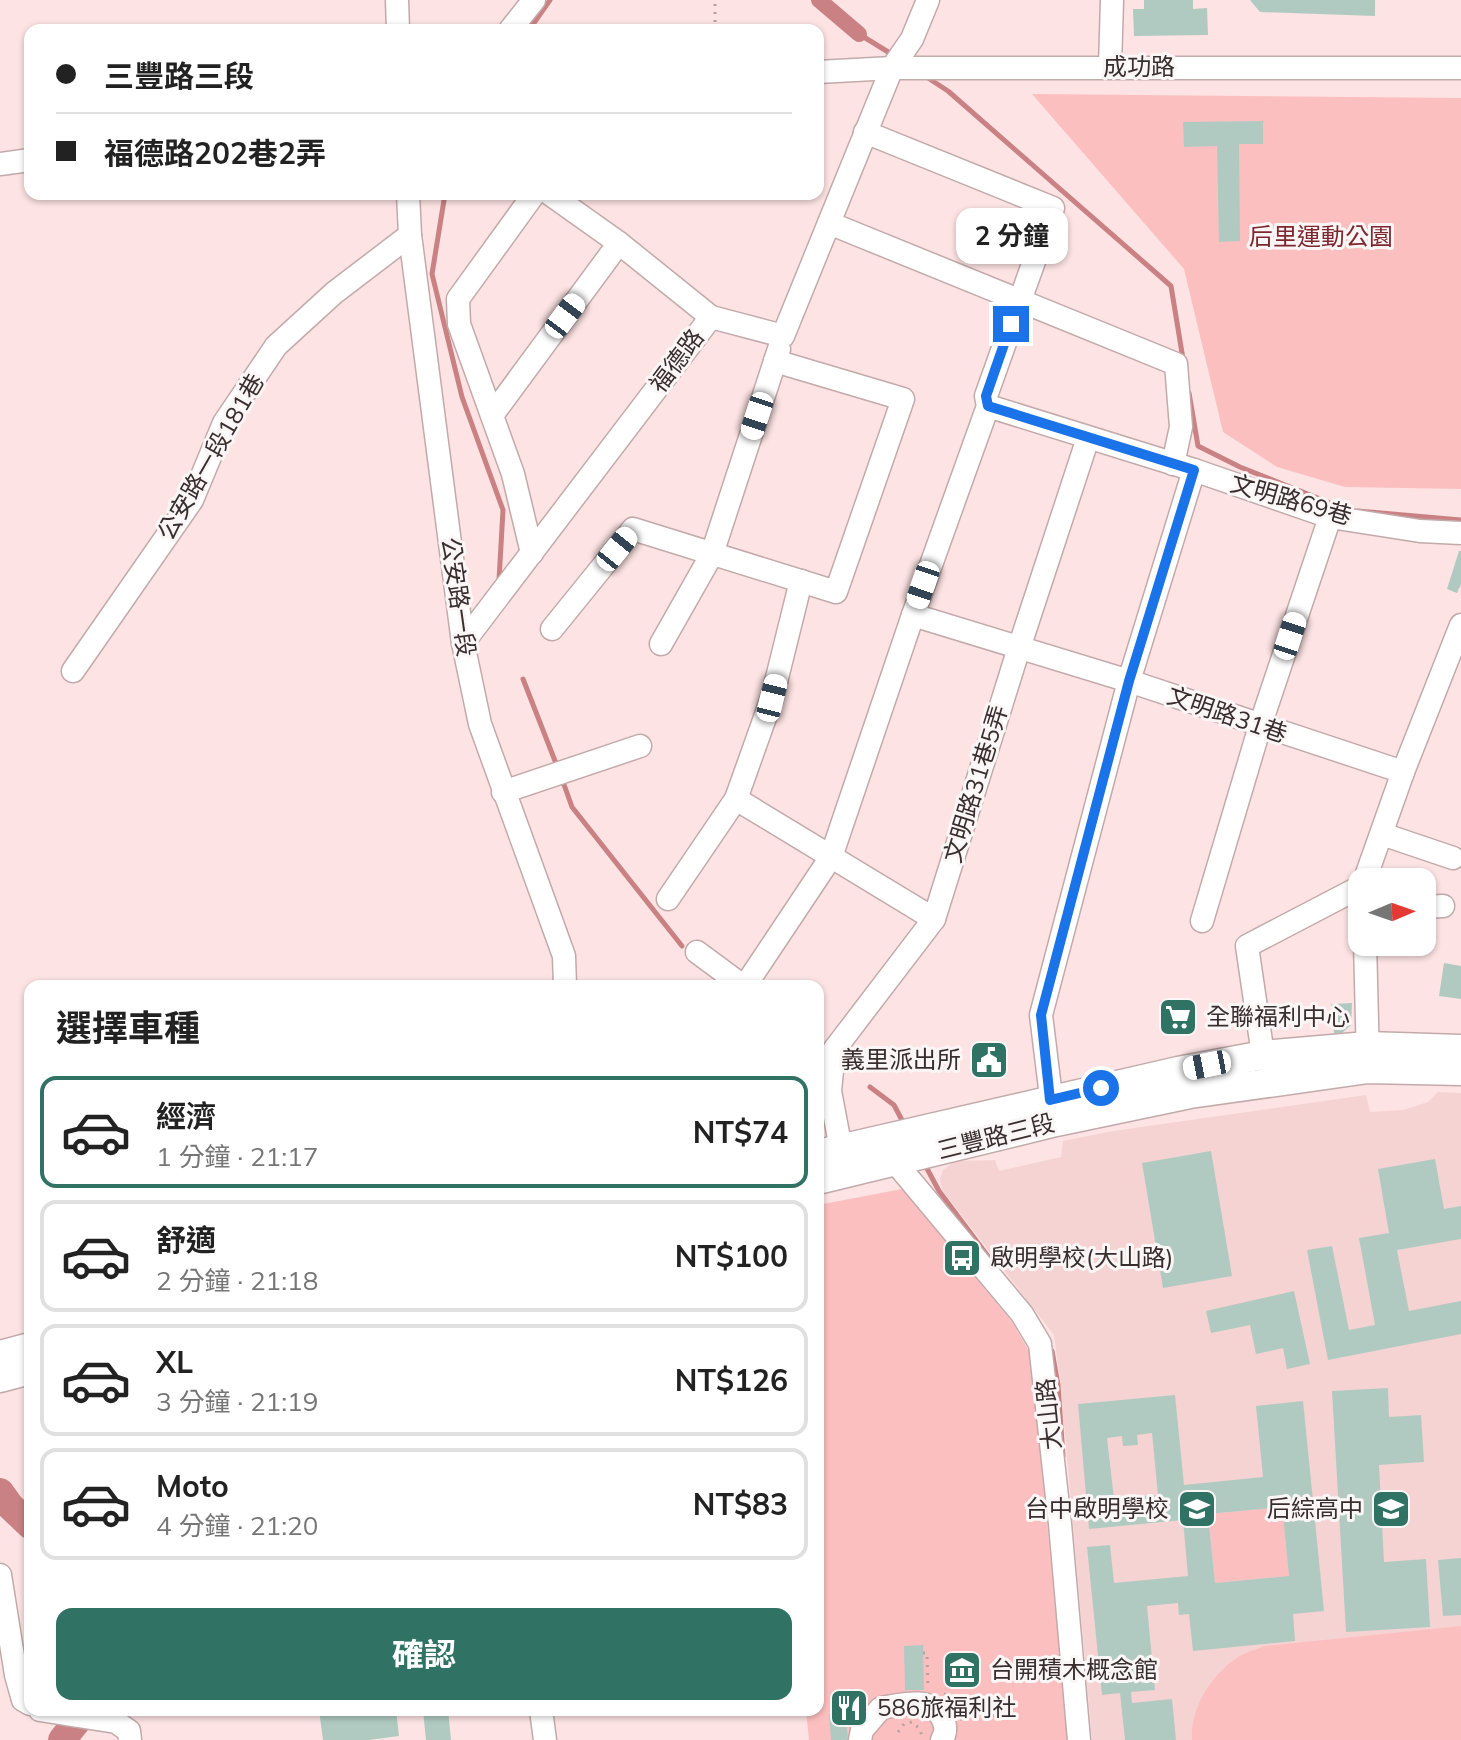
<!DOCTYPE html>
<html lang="zh-TW">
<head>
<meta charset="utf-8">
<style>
  :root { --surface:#fff; --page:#f2f2f2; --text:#222; --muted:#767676; --line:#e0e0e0; --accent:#307263 }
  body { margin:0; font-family:Mulish,"Noto Sans TC",sans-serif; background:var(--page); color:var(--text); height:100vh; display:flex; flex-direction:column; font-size:30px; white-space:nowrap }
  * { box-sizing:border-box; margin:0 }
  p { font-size:26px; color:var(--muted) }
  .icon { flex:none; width:44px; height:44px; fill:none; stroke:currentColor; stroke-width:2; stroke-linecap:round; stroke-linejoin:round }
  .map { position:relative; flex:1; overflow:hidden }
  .drawer { position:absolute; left:24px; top:980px; width:800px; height:736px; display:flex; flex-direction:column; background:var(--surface); border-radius:16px; box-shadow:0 2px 6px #0004 }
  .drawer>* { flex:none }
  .guide { position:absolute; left:24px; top:24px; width:800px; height:176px; border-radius:16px; box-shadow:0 2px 6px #0004; display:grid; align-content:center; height:176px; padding:0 32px; background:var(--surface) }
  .needle { width:52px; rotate:88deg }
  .tools { position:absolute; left:1348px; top:868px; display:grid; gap:16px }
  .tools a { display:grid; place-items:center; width:88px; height:88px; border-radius:16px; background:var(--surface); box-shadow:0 2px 6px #0004; font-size:40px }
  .end { position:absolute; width:36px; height:36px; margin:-18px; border:10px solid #1a73e8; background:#fff; box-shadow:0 0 0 4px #fff }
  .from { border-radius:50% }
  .bubble { position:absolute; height:56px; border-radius:16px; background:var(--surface); box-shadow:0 2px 6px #0004; font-size:26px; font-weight:700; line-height:56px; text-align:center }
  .car { position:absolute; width:24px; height:48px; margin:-24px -12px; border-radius:10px; box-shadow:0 0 6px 2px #0007; background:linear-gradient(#fff 24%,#345 0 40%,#fff 0 76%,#345 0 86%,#fff 0) }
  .guide b { display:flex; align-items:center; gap:28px; height:76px; font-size:30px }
  .guide b+b { border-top:2px solid var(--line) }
  .guide i { width:20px; height:20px; background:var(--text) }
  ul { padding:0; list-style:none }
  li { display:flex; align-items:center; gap:24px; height:112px; margin:0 16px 12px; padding:0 16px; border:4px solid var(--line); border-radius:16px }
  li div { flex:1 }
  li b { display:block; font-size:30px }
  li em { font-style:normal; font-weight:700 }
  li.active { border-color:var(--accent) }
  li>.icon { width:72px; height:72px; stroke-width:1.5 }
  h2 { padding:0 32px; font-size:36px; line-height:96px }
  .primary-button { display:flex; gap:16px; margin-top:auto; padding:16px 32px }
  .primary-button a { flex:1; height:92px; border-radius:16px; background:var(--accent); color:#fff; font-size:32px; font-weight:700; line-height:92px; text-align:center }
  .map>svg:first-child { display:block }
  .built { fill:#f5d3d3 }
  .green { fill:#fcbfc0 }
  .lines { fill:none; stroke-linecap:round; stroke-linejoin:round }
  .stream { stroke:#c98183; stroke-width:5 }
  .canal { stroke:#c98183; stroke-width:16 }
  .river { stroke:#c98183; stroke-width:28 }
  .building { fill:#b0cac2; fill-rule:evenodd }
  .minor-casing { stroke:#c3aaaa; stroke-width:25 }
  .major-casing { stroke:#c3aaaa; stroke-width:31 }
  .path { stroke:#b6a1a1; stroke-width:3; stroke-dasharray:2 6; stroke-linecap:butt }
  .minor { stroke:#fff; stroke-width:22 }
  .major { stroke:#fff; stroke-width:28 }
  .route { stroke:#1a73e8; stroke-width:10 }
  .labels { text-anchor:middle; stroke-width:6; stroke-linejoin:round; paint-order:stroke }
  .street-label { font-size:24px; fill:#382e2e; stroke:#fbf6f6 }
  .park-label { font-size:24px; fill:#7e2731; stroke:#fbf6f6 }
  .poi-label { font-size:24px; fill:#382e2e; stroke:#fbf6f6; text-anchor:start }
</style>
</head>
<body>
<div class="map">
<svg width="1461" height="1740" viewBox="0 0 1461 1740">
  <rect width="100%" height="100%" fill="#fde3e3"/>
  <polygon class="built" points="1438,1092 1461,1093 1461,1740 1092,1740 1060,1378 1054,1335 942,1190 940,1180 943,1170 956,1161 995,1160 999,1171 1061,1157 1063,1141 1113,1131 1366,1095 1370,1112 1403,1110 1428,1102"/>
  <g class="green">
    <polygon points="1032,94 1461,98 1461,489 1345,487 1277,467 1223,432 1184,269"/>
    <polygon points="902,1189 1012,1322 1031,1355 1068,1740 809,1740 806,1710 818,1710 818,1205"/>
    <polygon points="1282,1507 1289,1576 1215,1583 1208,1514"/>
    <path d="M 1461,1626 L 1461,1740 L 1192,1740 C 1190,1709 1210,1677 1235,1659 C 1243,1653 1255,1650 1264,1646 Z"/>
  </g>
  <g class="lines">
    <g class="stream">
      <polyline points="529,30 550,0"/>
      <polyline points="859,34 893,55"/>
      <polyline points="925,76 948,91 1171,286 1183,359"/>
      <polyline points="445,194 432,274 462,397 503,510 499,580"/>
      <polyline points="1189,393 1198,446 1240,467 1345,509"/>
      <polyline points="1358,511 1461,520"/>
      <polyline points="523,679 557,766"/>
      <polyline points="562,779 572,807 682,946"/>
      <polyline points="870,1087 894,1105 905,1126"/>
      <polyline points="924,1163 939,1191 993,1263"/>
      <polyline points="1052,1351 1058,1385 1063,1456"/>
    </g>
    <polyline class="canal" points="819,0 859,34"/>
    <g class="river">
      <polyline points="0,1492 10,1506 30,1525"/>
      <polyline points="62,1740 86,1710"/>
    </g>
  </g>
  <g class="building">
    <polygon points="1144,0 1193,0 1193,9 1207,8 1208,35 1134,36 1133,9 1144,9"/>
    <polygon points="1250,0 1375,0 1375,16 1260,12"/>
    <polygon points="1263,121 1263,144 1239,144 1240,241 1219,242 1217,146 1184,147 1183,122"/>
    <polygon points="1459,551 1461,551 1461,584 1457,593 1447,589"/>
    <polygon points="1444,963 1461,966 1461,999 1439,996"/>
    <polygon points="1352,1003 1351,1025 1342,1033 1334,1033 1331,1004"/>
    <polygon points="1211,1151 1232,1276 1163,1288 1142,1163"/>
    <polygon points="1435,1159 1444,1209 1461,1206 1461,1239 1397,1250 1409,1311 1461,1301 1461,1334 1328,1360 1307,1250 1332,1246 1349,1330 1375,1325 1359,1238 1389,1233 1378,1169"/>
    <polygon points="1294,1291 1310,1364 1287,1369 1283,1348 1256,1354 1250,1325 1211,1333 1206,1311"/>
    <polygon points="1388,1388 1389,1417 1421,1415 1424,1462 1379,1465 1384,1562 1426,1559 1430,1627 1346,1632 1332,1391"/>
    <path d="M 1175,1395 L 1184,1485 L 1263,1477 L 1256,1406 L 1303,1401 L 1324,1611 L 1293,1614 L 1295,1641 L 1193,1651 L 1189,1614 L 1179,1615 L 1178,1603 L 1147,1606 L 1155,1690 L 1131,1692 L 1132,1703 L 1172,1699 L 1176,1740 L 1125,1740 L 1120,1693 L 1102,1695 L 1087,1547 L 1110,1545 L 1114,1583 L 1188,1576 L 1183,1520 L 1089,1529 L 1078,1404 ZM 1152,1433 L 1158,1495 L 1114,1499 L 1107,1438 L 1122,1436 L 1123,1446 L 1138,1445 L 1137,1435 ZM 1282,1507 L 1289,1576 L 1215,1583 L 1208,1514 Z"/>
    <polygon points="1461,1558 1461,1615 1443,1616 1438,1560"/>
    <polygon points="923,1645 924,1690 905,1690 904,1646"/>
    <polygon points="954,1659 972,1662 969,1681 951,1677"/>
    <polygon points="851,1688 868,1701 847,1728 848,1740 831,1740 829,1715"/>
    <polygon points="319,1710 396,1710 399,1736 369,1740 323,1740"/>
    <polygon points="423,1710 448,1710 451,1740 426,1740"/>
  </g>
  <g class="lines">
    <g class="minor-casing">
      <g id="minor">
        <polyline points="397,0 398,30"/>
        <polyline points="510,30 534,0"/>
        <polyline points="1110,67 1112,0"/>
        <polyline points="818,72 892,68 1461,68"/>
        <polyline points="0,164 30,160"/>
        <polyline points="408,194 410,235 463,643 480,724 564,956 565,986"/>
        <polyline points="550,194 619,243 711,317"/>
        <polyline points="829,223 1176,364 1181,427 1173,464"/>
        <polyline points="988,406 1194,470 1330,517 1420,531 1461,533"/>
        <polyline points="493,414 619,243"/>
        <polyline points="532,553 513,474 459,324 458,299 534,194"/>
        <polyline points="913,615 1129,681 1403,772"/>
        <polyline points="552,629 633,529 836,592 903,399 775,361"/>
        <polyline points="463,643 711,317 783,336 892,68 912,39 928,0"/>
        <polyline points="661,644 712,554 779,349"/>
        <polyline points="73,671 192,500 224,423 276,346 334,293 410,235"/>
        <polyline points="503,792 640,746"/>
        <polyline points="736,799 934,919"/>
        <polyline points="1382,834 1453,858"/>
        <polyline points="1364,882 1403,772 1461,625"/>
        <polyline points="668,899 736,799 772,698 801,581"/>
        <polyline points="1422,907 1443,906"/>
        <polyline points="1202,921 1260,726 1330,517"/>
        <polyline points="1365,942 1368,1061"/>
        <polyline points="697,952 743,986"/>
        <polyline points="745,986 831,857 913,615 988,406 986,396 1053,208 865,132"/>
        <polyline points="1272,1066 1263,1055 1247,946 1362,886"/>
        <polyline points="1053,1113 1041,1015 1129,681 1194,470"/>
        <polyline points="890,1147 895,1162 1022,1314 1040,1344 1060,1524 1079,1740"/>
        <polyline points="844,1165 830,1091 834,1050 934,919 1019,648 1088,438"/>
        <polyline points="0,1575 16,1675 23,1700 30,1704"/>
        <polyline points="40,1710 116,1722 129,1731 130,1740"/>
        <polyline points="541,1710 545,1740"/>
        <path d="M 860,1740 L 862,1730 L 881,1708 C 900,1705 930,1696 941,1716 C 946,1724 947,1731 942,1740"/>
      </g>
    </g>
    <g class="major-casing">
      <g id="major">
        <polyline points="818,1154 1178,1071 1263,1055 1367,1046 1461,1049"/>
        <polyline points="818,1180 1056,1122 1190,1094 1368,1069 1461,1071"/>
        <polyline points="0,1355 30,1347"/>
        <polyline points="0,1378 30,1370"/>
      </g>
    </g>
    <g class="path">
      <polyline points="715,30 715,4"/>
      <polyline points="923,1653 927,1653 928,1688"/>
      <polyline points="945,1695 950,1685"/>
      <polyline points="960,1719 1009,1714"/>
      <polyline points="898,1732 904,1724 912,1722 919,1728 923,1738"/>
    </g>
    <use href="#minor" class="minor"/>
    <use href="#major" class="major"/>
  </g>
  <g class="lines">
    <polyline class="route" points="1011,324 986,396 988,406 1194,470 1129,681 1041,1015 1050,1100 1101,1088"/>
  </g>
  <defs>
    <g id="supermarket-square" transform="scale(2)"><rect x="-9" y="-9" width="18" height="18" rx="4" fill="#307263" stroke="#fbf6f6"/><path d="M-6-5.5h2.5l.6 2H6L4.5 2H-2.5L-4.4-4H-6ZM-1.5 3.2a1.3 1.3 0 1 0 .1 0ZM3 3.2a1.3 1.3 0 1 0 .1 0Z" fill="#fff"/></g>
    <g id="civic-square" transform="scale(2)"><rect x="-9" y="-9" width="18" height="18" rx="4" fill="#307263" stroke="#fbf6f6"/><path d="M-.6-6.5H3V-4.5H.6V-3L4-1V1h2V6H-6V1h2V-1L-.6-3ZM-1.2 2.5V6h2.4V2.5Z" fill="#fff"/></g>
    <g id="bus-square" transform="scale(2)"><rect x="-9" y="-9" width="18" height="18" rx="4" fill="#307263" stroke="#fbf6f6"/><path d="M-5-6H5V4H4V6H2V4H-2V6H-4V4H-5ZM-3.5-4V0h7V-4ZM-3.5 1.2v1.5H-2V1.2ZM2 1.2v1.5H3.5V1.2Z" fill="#fff"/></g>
    <g id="school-square" transform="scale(2)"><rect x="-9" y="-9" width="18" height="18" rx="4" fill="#307263" stroke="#fbf6f6"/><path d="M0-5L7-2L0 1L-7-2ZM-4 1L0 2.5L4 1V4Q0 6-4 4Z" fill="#fff"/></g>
    <g id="museum-square" transform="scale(2)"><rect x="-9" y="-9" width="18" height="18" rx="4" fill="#307263" stroke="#fbf6f6"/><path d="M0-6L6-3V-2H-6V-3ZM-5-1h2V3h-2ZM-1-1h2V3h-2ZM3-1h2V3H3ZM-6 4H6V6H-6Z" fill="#fff"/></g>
    <g id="restaurant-square" transform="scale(2)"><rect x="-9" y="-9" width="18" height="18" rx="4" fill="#307263" stroke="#fbf6f6"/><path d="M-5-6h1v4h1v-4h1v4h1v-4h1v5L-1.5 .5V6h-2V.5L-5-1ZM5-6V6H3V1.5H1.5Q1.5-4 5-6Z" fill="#fff"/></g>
  </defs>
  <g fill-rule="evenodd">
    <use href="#supermarket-square" x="1178" y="1017"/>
    <use href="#civic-square" x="989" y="1060"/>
    <use href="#bus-square" x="962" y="1258"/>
    <use href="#school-square" x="1197" y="1509"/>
    <use href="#school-square" x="1391" y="1509"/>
    <use href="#museum-square" x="962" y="1670"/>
    <use href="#restaurant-square" x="849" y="1708"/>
  </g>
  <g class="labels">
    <g class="street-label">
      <text x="1139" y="75">成功路</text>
      <text transform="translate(677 361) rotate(-53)" y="8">福德路</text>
      <text transform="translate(211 457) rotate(-60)" y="8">公安路一段181巷</text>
      <text transform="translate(1291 500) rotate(16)" y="8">文明路69巷</text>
      <text transform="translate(458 597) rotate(82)" y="8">公安路一段</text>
      <text transform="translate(1227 715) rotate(19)" y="8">文明路31巷</text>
      <text transform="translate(976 784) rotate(-73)" y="8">文明路31巷5弄</text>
      <text transform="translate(996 1137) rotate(-14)" y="8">三豐路三段</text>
      <text transform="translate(1049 1414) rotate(-96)" y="8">大山路</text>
    </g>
    <g class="park-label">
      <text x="1321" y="245">后里運動公園</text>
    </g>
    <g class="poi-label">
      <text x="1206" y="1025">全聯福利中心</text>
      <text x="961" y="1068" text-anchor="end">義里派出所</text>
      <text x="990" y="1266">啟明學校(大山路)</text>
      <text x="1169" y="1517" text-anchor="end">台中啟明學校</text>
      <text x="1363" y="1517" text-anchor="end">后綜高中</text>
      <text x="990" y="1678">台開積木概念館</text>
      <text x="877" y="1716">586旅福利社</text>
    </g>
  </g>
</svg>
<div class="tools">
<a><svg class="needle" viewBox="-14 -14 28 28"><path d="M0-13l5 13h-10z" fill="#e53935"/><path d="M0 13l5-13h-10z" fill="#767676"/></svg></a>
</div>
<i class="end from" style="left:1101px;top:1088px"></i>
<i class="end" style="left:1011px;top:324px"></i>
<div class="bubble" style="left:956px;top:208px;width:112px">2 分鐘</div>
<i class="car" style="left:565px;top:316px;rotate:37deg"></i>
<i class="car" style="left:757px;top:416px;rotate:198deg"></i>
<i class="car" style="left:617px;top:549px;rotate:39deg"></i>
<i class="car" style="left:923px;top:585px;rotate:199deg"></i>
<i class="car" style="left:1290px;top:636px;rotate:18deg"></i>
<i class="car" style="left:772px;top:698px;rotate:14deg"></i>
<i class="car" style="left:1207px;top:1065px;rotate:259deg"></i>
<div class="guide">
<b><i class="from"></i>三豐路三段</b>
<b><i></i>福德路202巷2弄</b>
</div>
<section class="drawer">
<h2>選擇車種</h2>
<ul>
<li class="active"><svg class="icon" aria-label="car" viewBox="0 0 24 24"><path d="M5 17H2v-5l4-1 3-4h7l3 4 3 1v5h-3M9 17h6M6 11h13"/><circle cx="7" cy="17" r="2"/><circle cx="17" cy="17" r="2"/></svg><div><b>經濟</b><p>1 分鐘 · 21:17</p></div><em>NT$74</em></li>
<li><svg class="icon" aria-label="car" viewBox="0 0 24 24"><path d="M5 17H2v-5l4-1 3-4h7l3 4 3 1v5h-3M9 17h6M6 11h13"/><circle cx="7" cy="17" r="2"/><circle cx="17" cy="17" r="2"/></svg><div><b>舒適</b><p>2 分鐘 · 21:18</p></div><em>NT$100</em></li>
<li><svg class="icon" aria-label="car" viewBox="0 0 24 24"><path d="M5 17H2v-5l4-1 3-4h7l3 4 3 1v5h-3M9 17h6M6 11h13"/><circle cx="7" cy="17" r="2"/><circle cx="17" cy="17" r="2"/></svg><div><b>XL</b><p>3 分鐘 · 21:19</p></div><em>NT$126</em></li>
<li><svg class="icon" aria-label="car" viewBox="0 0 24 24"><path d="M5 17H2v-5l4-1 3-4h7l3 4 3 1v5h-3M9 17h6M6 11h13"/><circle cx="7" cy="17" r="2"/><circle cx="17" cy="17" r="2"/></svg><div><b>Moto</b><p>4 分鐘 · 21:20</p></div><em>NT$83</em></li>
</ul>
<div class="primary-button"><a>確認</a></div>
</section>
</div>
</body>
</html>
